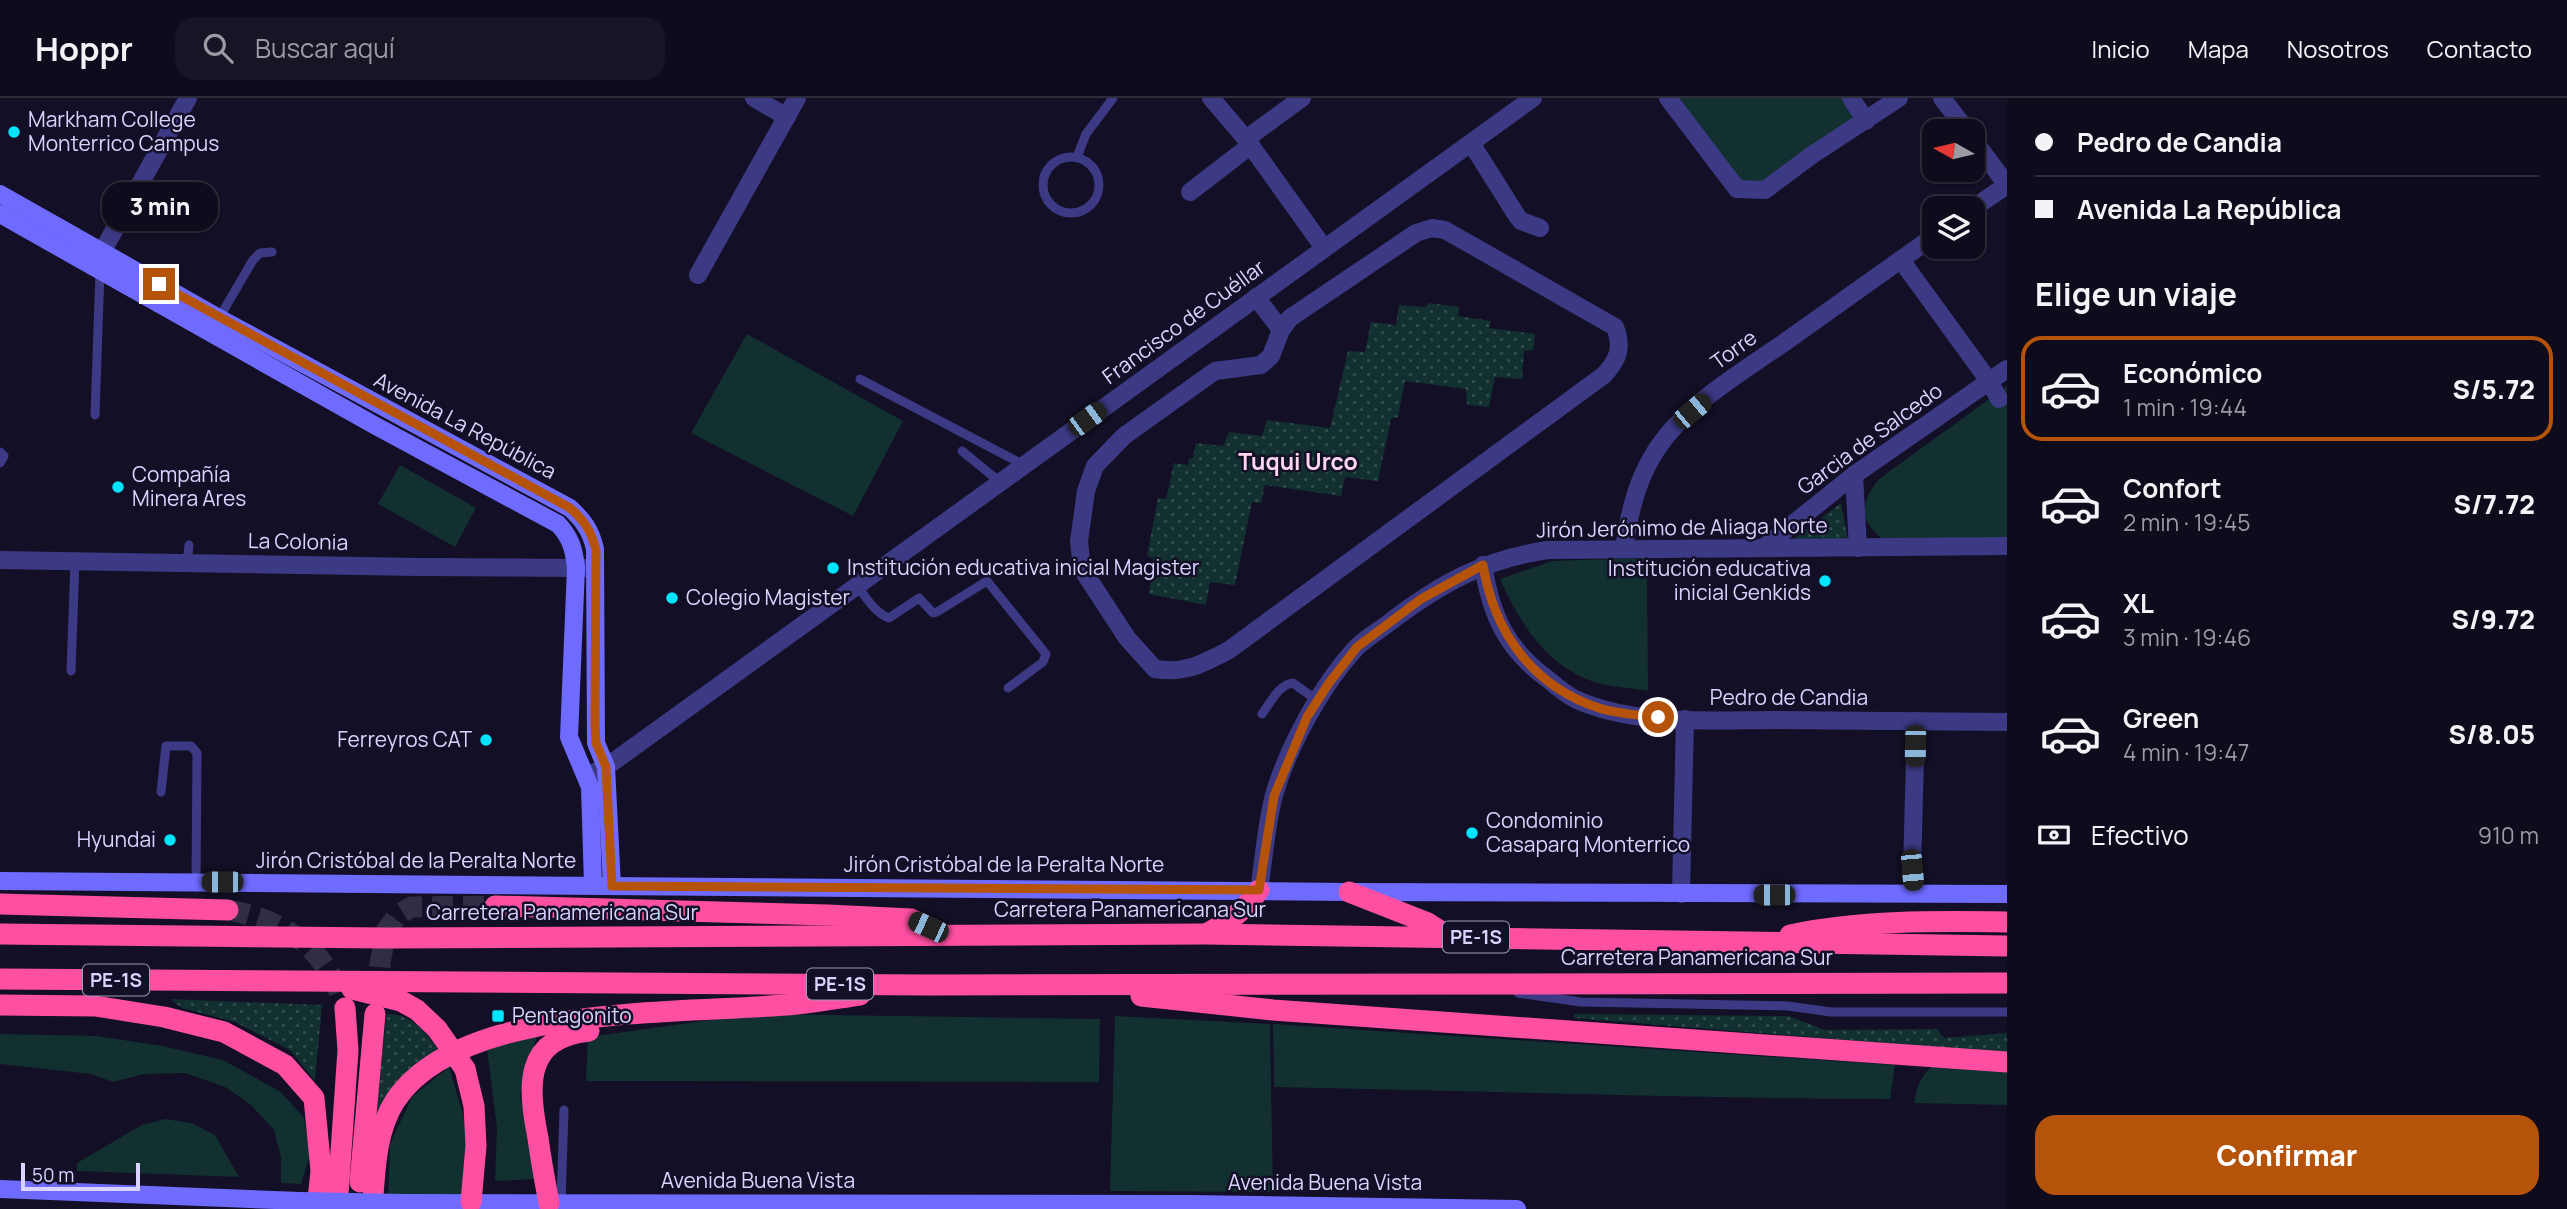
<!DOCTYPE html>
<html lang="es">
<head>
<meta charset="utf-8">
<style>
  :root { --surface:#0e0b1c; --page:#171425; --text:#f1f3f6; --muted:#9b9ba3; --line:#2e2b3b; --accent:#b45309 }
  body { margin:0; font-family:Manrope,sans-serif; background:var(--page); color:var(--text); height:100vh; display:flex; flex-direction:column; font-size:26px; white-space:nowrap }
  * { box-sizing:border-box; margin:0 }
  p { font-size:23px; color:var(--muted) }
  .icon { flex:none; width:38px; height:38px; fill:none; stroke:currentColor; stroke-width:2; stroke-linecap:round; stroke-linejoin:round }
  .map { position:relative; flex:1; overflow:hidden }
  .sheet { display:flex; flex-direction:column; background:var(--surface); width:560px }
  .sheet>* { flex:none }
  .guide { display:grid; align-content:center; height:154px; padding:0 28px; background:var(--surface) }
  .needle { width:46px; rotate:278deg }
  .fabs { position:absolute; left:1922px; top:21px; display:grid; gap:14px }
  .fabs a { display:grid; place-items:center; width:63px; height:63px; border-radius:14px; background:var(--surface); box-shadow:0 2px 5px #0004,0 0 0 2px var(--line); font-size:35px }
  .scale { position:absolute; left:21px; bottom:18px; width:119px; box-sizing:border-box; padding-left:7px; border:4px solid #d9d4ff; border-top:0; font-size:19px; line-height:24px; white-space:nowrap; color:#d9d4ff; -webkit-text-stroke:5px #130f26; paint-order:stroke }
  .end { position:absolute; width:32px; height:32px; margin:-16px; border:9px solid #b45309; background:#fff; box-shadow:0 0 0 4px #fff }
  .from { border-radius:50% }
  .bubble { position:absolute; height:49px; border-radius:21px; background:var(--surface); box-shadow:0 2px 5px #0004,0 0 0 2px var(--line); font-size:23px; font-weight:800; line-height:49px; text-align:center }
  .car { position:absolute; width:21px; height:42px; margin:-21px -10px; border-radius:9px; box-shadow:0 0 5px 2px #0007; background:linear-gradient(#222 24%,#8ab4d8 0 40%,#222 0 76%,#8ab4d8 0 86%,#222 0) }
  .guide b { display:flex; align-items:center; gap:24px; height:66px; font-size:26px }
  .guide b+b { border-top:2px solid var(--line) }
  .guide i { width:18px; height:18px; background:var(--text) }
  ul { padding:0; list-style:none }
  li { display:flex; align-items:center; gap:21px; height:105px; margin:0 14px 10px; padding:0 14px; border:4px solid transparent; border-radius:21px }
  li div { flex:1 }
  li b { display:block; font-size:26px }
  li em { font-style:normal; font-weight:800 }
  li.on { border-color:var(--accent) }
  li>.icon { width:63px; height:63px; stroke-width:1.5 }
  h2 { padding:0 28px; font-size:32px; line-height:84px }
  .pay { display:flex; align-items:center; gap:18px; height:77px; padding:0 28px; font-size:26px }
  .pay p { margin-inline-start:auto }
  .cta { display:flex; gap:14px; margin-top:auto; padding:14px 28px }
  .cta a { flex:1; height:80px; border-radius:21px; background:var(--accent); color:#fff; font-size:28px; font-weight:800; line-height:80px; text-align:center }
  header { display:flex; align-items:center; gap:42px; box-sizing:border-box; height:98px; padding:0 35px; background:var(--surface); border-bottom:2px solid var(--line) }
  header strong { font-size:33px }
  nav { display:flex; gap:38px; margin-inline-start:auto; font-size:24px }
  .search { width:490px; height:63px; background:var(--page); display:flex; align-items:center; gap:18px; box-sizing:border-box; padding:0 24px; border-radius:21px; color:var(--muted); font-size:26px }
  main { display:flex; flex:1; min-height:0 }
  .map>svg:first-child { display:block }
  .grass { fill:url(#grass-dots) }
  .green { fill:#12302f }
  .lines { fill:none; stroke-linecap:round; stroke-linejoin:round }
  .highway-tunnel { stroke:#312d47; stroke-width:21; stroke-dasharray:21 10; stroke-linecap:butt }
  .lane { stroke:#3d3a85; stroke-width:9 }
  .street { stroke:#3d3a85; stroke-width:18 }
  .secondary { stroke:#6f6bff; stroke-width:18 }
  .highway { stroke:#ff4fa3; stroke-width:21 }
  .secondary-bridge { stroke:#6f6bff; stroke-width:18 }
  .highway-bridge { stroke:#ff4fa3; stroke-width:21 }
  .route { stroke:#b45309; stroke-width:9 }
  .poi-dot { fill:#00e5ff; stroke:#130f26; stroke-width:2.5 }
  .labels { text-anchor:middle; stroke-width:5; stroke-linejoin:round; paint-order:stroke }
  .shield { fill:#130f26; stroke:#9e99be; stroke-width:2 }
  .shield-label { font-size:19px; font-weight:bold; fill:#d9d4ff }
  .poi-label { font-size:21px; fill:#d9d4ff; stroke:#130f26; text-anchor:start }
  .street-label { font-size:21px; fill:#d9d4ff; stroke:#130f26 }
  .neighbourhood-label { font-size:23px; font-weight:bold; fill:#ffd6f0; stroke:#130f26 }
</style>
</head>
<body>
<header>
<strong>Hoppr</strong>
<div class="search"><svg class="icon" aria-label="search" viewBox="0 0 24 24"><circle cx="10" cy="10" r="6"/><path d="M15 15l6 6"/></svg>Buscar aquí</div>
<nav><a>Inicio</a><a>Mapa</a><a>Nosotros</a><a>Contacto</a></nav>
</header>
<main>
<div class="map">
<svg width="2007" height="1111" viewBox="0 0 2007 1111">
  <defs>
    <pattern id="grass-dots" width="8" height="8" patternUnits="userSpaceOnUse" patternTransform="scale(1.75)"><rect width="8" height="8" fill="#12302f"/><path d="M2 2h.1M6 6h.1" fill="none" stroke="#344d4e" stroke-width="1.8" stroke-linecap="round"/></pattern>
  </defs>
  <rect width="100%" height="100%" fill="#130f26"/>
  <g class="grass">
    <polygon points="1428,205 1459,209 1458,218 1491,223 1489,230 1535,236 1533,252 1524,253 1522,281 1495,279 1489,309 1467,307 1466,291 1405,283 1398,319 1391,321 1378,383 1345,379 1341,398 1265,387 1261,405 1252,404 1235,487 1210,484 1206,507 1149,496 1153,460 1147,458 1158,400 1166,401 1174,365 1188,367 1189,361 1193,360 1196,345 1223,348 1229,334 1262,338 1267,322 1330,330 1348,253 1365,254 1371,224 1396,227 1399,207 1426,209"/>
    <polygon points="1841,405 1848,442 1791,443"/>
    <polygon points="170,901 322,907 315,983 290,952 235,924 182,910"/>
    <path d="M 387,916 C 412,916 425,933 438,952 C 403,971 395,988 378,1023 L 374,1025 Z"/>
    <polygon points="1574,916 1788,918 1825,932 1937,931 1944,940 2007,935 2007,955 1574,920"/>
  </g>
  <g class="green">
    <polygon points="1670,0 1851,0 1866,23 1765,92 1737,91"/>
    <polygon points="747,236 903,323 853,418 691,335"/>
    <path d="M 2007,288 L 2007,445 L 1889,446 C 1860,426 1857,408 1879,381 Z"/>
    <polygon points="400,367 476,410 455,449 378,406"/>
    <path d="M 1647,460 L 1648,593 C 1631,590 1611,589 1594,584 C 1546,568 1519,524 1500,481 L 1552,463 Z"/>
    <polygon points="754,916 1100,921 1099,984 586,983 588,939"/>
    <polygon points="1115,918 1270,926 1273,1094 1110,1093"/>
    <path d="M 1273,926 L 1895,967 L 1890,1001 C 1684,1000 1479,993 1274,989 Z"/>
    <polygon points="538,935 520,997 538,1081 495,1083 497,1030 487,951"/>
    <polygon points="0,936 96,938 163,948 223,962 281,994 304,1020 310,1057 301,1086 281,1085 281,1059 274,1032 251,1007 225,989 185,975 144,976 113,984 91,976 0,966"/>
    <path d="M 1934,966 L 2007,973 L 2007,1007 L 1914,1005 C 1917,987 1921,978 1934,966 Z"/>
    <polygon points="449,969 467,1030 464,1100 388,1100 390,1046 412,999"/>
    <polygon points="165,1021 191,1025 215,1037 239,1079 77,1073 77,1065 142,1027"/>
  </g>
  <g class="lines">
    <g class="highway-tunnel">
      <path d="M 228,812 C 287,822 328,853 345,910"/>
      <polyline points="377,900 380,865 386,833 398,817 411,809 495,808"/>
    </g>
    <g class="lane">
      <polyline points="1077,59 1086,36 1113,0"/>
      <circle cx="1071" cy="87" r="28"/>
      <polyline points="219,220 253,162 260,155 272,154"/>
      <polyline points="860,281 1024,367"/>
      <polyline points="95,317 100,173"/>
      <polyline points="962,353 1000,384"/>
      <polyline points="0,354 4,358 0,365"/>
      <polyline points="187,465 189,447"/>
      <path d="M 857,488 C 866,499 875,515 889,520 L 919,500 L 933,515 L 937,514 L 987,483 L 1046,556 L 1043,564 L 1008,590"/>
      <polyline points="71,573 75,463"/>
      <path d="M 1262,616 C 1271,604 1278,587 1293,585 L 1318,603"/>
      <polyline points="161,694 166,648 191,648 197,655 196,784"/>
      <polyline points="1518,895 1581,904 1788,908 1831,914 2007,914"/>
      <polyline points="561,1105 564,1012"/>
    </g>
    <g class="street">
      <polyline points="754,0 787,19"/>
      <polyline points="1211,0 1246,41 1324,150"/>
      <polyline points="1668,0 1737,91 1765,92 1812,57 1899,0"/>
      <polyline points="1851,0 1866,23"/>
      <polyline points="1942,0 1967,33"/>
      <polyline points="1972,40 2007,87"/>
      <polyline points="1246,41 1302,0"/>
      <polyline points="1471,45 1517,118 1521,123 1540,130"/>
      <polyline points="1190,94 1251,47"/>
      <polyline points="1972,111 2007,87"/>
      <path d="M 1432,130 L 1445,132 L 1615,229 C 1623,250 1618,262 1604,277 L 1229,552 C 1202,566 1185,576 1155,571 L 1127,540 L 1082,471 L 1079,443 L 1086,393 L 1095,368 L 1124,338 L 1215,273 L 1261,267 L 1271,258 L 1281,232 L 1290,220 L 1416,135 Z"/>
      <polyline points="1901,162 1989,283 1999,301"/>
      <polyline points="100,166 102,154 188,0"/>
      <polyline points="698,177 797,0"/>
      <polyline points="1256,199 1281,232"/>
      <polyline points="1854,377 1858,450"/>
      <polyline points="1763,450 1854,377 2007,271"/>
      <path d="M 1624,451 C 1629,418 1635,388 1652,359 C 1681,309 1739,276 1785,244 C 1834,209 1884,174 1934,138"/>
      <polyline points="0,462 419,469 591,470"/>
      <path d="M 1483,467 C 1491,518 1507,552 1549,582 C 1557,589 1566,596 1575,601 C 1633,628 1711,622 1774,622 C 1852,623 1929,623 2007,624"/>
      <polyline points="587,678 606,669 1533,0"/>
      <path d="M 1259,792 C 1264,761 1266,727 1274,697 C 1288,649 1322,586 1357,549 C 1366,540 1380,532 1390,524 C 1441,485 1485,461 1548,452 L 2007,448"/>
      <polyline points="1914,794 1912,772 1916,623"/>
      <polyline points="1681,796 1685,621"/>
    </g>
    <g class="secondary">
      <path d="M 0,96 L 219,220 L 570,410 C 584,423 591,433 595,451 L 596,645 L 606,669 L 612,788"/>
      <path d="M 0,116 L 374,327 L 558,426 C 571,440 574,451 576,470 L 569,639 L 590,689 L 593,787"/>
      <polyline points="0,783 1349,794 2007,796"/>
      <polyline points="0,1091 300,1103"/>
      <polyline points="404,1105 1192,1106 1517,1111"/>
    </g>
    <g class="highway">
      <polyline points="1349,794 1428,825 1448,838"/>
      <polyline points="0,806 228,812"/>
      <polyline points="495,808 828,817 911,821 939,834"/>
      <path d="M 1208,835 C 1230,823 1245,812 1259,792"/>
      <polyline points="0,836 385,840 1206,836 2007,848"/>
      <path d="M 1790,837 C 1861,822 1934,823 2007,824"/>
      <polyline points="0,881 930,887 2007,885"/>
      <polyline points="352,891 401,903 417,912 437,931"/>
      <polyline points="1141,898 1273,912 2007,964"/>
      <polyline points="0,907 95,908 164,919 224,934 285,967 314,1000 321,1073 317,1111"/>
      <polyline points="465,971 474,1008 476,1048 471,1104"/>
      <polyline points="360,1084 375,916"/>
      <path d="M 549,1105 C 545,1084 541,1062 538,1040 C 528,989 523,940 589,933"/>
      <polyline points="337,1111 348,952 345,910"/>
      <path d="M 372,1111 C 375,1075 375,1034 395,1003 C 461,903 690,917 797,906 C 818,904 839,900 860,897"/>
    </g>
    <polyline class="secondary-bridge" points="300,1103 404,1105"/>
    <polyline class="highway-bridge" points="437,931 465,971"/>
  </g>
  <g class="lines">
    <path class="route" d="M 159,186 L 570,410 C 585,423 591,433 596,452 L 595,628 L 596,645 L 606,669 L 612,788 L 1259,792 L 1274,698 L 1307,619 L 1329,585 L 1357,549 L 1421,501 L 1483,467 C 1494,534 1532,588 1599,610 C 1617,616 1638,617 1658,619"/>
  </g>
  <g class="poi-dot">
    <circle cx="14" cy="34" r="7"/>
    <circle cx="118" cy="389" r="7"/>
    <circle cx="833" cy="470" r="7"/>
    <circle cx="1825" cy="483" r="7"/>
    <circle cx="672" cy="500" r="7"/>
    <circle cx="486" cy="642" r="7"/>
    <circle cx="1472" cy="735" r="7"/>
    <circle cx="170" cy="742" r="7"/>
    <rect x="491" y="911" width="14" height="14" rx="3.5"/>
  </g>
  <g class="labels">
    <g class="shield">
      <rect x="1443" y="823.5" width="66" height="31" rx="5"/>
      <rect x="83" y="866.5" width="66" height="31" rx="5"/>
      <rect x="807" y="870.5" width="66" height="31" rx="5"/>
    </g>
    <g class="shield-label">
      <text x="1476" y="846">PE-1S</text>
      <text x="116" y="889">PE-1S</text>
      <text x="840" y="893">PE-1S</text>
    </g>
    <g class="poi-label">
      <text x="28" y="29">Markham College<tspan x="28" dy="24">Monterrico Campus</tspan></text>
      <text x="132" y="384">Compañía<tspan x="132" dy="24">Minera Ares</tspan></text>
      <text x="847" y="477">Institución educativa inicial Magister</text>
      <text x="1811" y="478" text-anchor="end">Institución educativa<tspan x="1811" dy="24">inicial Genkids</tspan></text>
      <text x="686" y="507">Colegio Magister</text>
      <text x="472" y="649" text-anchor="end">Ferreyros CAT</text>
      <text x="1486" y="730">Condominio<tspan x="1486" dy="24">Casaparq Monterrico</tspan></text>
      <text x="156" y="749" text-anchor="end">Hyundai</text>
      <text x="512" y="925">Pentagonito</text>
    </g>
    <g class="street-label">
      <text transform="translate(1184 224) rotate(-36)" y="7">Francisco de Cuéllar</text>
      <text transform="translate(1734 252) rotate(-36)" y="7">Torre</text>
      <text transform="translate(465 328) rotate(28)" y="7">Avenida La República</text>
      <text transform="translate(1870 341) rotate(-36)" y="7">Garcia de Salcedo</text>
      <text transform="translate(1682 430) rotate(-1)" y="7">Jirón Jerónimo de Aliaga Norte</text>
      <text transform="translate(298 444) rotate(1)" y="7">La Colonia</text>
      <text x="1789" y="607">Pedro de Candia</text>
      <text x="416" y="770">Jirón Cristóbal de la Peralta Norte</text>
      <text x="1004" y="774">Jirón Cristóbal de la Peralta Norte</text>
      <text x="1130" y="819">Carretera Panamericana Sur</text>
      <text x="562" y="822">Carretera Panamericana Sur</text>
      <text x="1697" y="867">Carretera Panamericana Sur</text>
      <text x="758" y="1090">Avenida Buena Vista</text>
      <text x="1325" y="1092">Avenida Buena Vista</text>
    </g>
    <g class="neighbourhood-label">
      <text x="1298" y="372">Tuqui Urco</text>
    </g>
  </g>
</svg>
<div class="fabs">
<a><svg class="needle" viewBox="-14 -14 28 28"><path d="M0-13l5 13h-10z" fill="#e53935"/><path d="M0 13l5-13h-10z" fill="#9b9ba3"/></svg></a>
<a><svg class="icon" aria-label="layers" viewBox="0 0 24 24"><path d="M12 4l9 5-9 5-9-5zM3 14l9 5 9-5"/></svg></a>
</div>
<div class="scale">50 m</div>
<i class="end from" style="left:1658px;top:619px"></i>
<i class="end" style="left:159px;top:186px"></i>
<div class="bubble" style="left:102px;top:84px;width:116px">3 min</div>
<i class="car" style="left:1692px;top:313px;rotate:50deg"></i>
<i class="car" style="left:1087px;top:321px;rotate:54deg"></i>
<i class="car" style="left:1915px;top:648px;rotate:181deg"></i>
<i class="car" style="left:1912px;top:772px;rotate:175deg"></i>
<i class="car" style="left:222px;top:784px;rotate:270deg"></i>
<i class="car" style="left:1774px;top:797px;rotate:270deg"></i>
<i class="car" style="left:928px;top:829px;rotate:295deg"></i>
</div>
<section class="sheet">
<div class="guide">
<b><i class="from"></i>Pedro de Candia</b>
<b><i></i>Avenida La República</b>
</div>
<h2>Elige un viaje</h2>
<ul>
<li class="on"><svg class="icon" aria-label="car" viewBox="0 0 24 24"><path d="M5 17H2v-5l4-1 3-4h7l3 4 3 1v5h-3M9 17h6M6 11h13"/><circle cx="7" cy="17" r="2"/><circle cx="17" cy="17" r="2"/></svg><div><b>Económico</b><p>1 min · 19:44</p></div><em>S/5.72</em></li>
<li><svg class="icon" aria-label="car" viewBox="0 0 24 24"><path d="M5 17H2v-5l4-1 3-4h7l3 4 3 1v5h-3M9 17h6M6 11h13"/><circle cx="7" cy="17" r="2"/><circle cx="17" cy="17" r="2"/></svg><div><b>Confort</b><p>2 min · 19:45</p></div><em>S/7.72</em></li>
<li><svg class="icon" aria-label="car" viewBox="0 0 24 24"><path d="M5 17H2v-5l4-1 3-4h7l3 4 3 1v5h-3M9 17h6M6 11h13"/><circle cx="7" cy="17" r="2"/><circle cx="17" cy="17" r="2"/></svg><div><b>XL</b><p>3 min · 19:46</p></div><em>S/9.72</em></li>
<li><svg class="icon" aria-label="car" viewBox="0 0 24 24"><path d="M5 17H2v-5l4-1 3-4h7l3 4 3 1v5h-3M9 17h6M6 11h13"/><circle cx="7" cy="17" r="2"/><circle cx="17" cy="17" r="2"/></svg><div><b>Green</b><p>4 min · 19:47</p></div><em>S/8.05</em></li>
</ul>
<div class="pay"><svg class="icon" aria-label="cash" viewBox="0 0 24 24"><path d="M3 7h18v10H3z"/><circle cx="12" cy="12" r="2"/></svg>Efectivo<p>910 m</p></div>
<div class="cta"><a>Confirmar</a></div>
</section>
</main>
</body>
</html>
